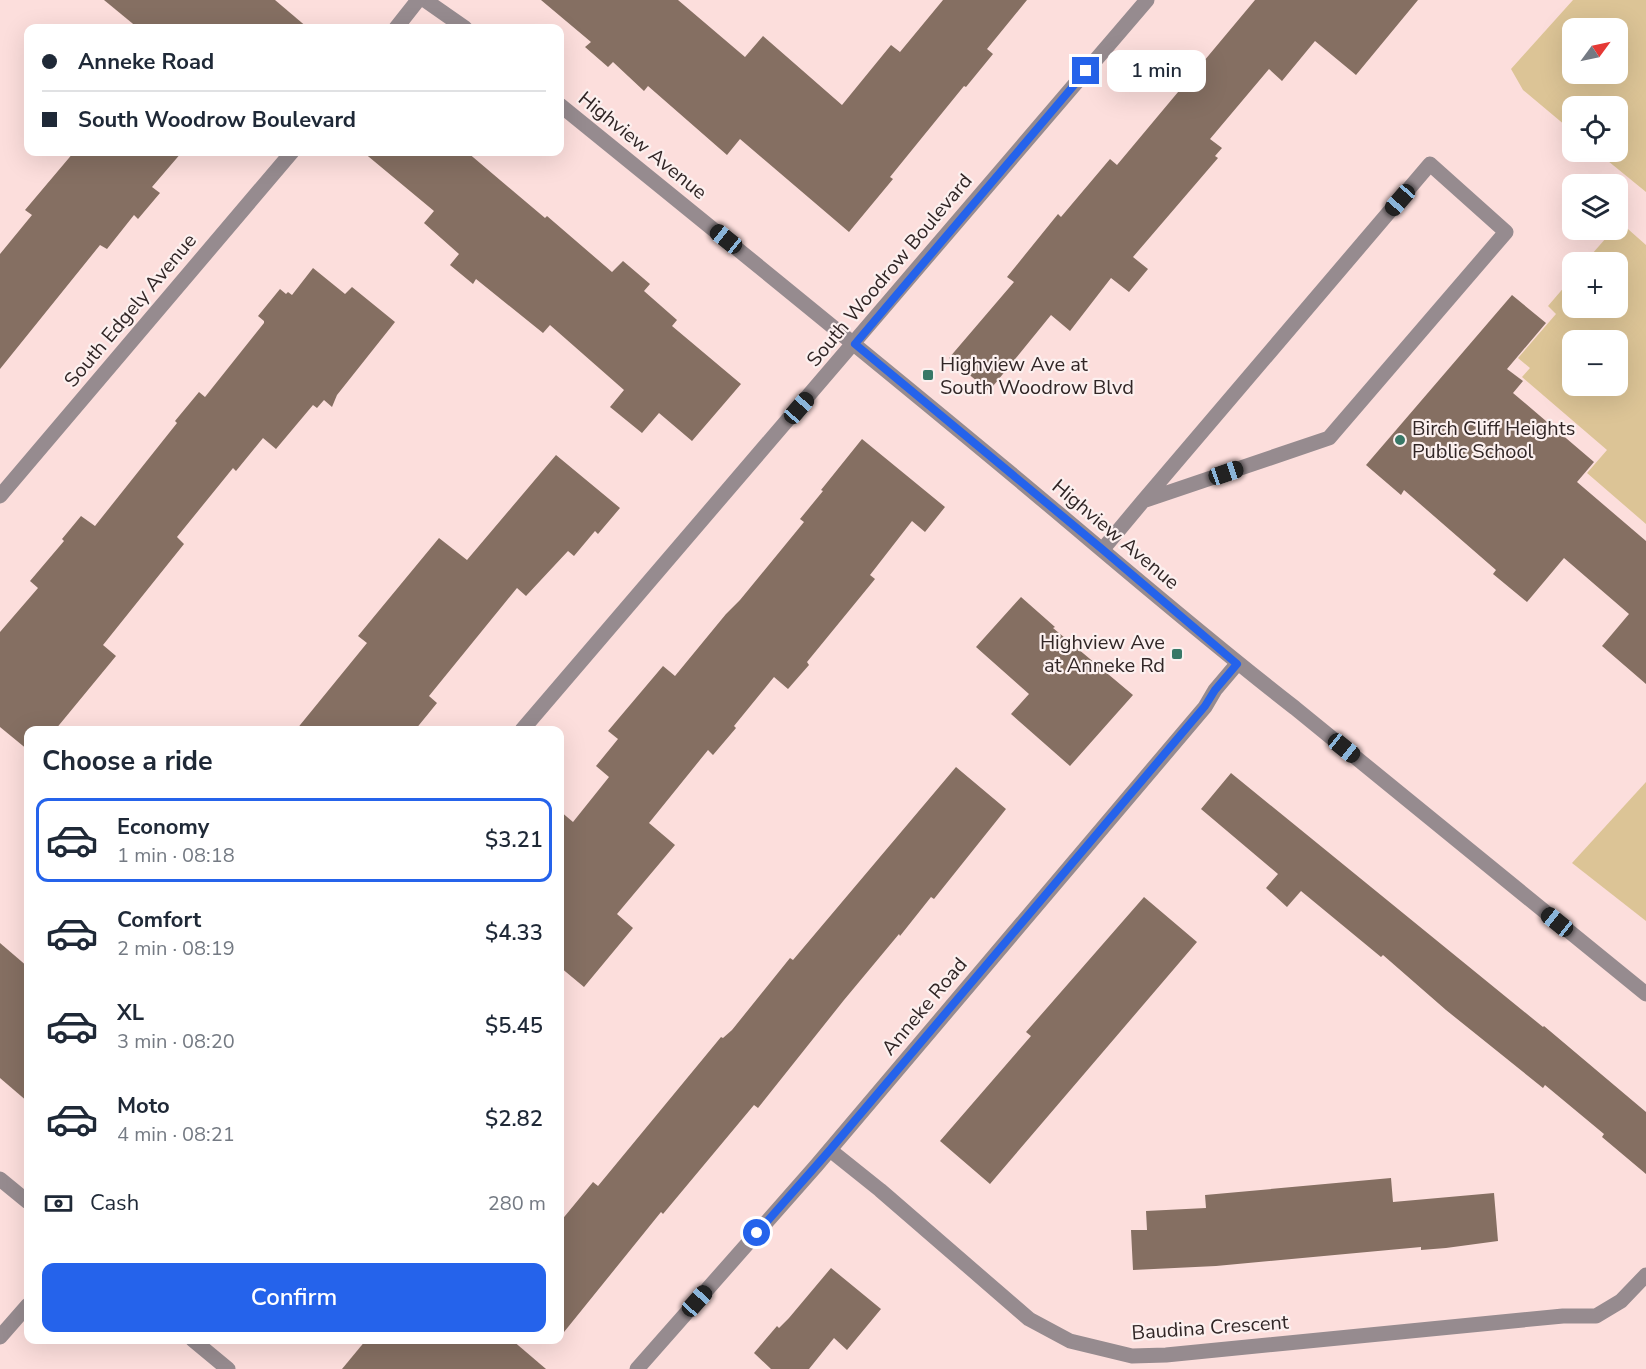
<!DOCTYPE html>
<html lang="en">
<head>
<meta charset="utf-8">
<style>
  :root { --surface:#fff; --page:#f6f6f7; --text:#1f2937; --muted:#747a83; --line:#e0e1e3; --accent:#2563eb }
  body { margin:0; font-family:"Nunito Sans",sans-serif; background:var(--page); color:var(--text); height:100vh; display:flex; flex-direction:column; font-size:22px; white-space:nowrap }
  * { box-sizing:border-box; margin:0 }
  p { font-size:20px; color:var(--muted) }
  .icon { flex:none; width:33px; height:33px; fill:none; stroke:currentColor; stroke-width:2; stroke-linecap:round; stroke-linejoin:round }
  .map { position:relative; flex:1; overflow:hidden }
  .panel { position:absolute; left:24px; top:726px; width:540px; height:618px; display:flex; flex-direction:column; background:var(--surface); border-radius:12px; box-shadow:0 6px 24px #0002 }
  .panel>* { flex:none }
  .hud { position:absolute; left:24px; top:24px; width:540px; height:132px; border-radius:12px; box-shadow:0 6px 24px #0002; display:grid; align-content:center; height:132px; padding:0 18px; background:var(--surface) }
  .needle { width:39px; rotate:57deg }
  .buttons { position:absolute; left:1562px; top:18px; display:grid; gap:12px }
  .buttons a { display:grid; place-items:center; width:66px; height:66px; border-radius:12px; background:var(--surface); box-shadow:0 6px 24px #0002; font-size:30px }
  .end { position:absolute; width:27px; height:27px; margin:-14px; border:8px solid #2563eb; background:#fff; box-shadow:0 0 0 3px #fff }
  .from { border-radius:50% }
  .bubble { position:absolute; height:42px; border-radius:12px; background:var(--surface); box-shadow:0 6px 24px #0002; font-size:20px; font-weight:600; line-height:42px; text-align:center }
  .car { position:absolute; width:18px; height:36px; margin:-18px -9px; border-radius:8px; box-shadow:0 0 4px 2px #0007; background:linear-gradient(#222 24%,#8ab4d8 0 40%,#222 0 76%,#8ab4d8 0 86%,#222 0) }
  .hud b { display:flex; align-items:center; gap:21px; height:57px; font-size:22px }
  .hud b+b { border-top:2px solid var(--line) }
  .hud i { width:15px; height:15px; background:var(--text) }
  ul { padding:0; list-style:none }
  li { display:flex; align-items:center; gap:18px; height:84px; margin:0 12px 9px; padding:0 6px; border:3px solid transparent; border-radius:12px }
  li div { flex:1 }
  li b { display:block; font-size:22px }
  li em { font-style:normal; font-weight:600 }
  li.active { border-color:var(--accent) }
  li>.icon { width:54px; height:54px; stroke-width:1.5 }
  h2 { padding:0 18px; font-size:27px; line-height:72px }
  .pay { display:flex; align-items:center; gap:15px; height:66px; padding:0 18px; font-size:22px }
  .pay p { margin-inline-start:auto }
  .primary-button { display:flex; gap:12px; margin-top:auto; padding:12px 18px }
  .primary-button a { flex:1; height:69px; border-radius:12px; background:var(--accent); color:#fff; font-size:24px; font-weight:600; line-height:69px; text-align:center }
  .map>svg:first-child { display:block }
  .green { fill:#dcc496; fill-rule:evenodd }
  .building { fill:#856f62 }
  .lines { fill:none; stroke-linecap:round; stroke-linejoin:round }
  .minor { stroke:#968b8f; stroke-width:15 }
  .route { stroke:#2563eb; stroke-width:8 }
  .poi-dot { fill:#387867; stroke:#fcf0ef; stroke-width:2 }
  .labels { text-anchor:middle; stroke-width:4.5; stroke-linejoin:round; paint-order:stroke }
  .street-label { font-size:20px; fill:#312626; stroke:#fcf0ef }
  .poi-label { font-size:20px; fill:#312626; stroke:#fcf0ef; text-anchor:start }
</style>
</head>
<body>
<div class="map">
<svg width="1646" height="1369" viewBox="0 0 1646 1369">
  <rect width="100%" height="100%" fill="#fcdedc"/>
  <g class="green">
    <path d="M 1573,0 L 1646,0 L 1646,192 L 1597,152 L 1617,152 L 1617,106 L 1572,106 L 1572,131 L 1523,90 L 1511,69 ZM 1572,28 L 1617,28 L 1617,74 L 1572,74 Z"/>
    <path d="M 1620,222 L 1646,245 L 1646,524 L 1587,473 L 1607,450 L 1522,377 L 1530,368 L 1518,358 L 1556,314 L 1548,306 L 1572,278 L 1572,308 L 1617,308 L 1617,262 L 1585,262 L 1613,230 L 1617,230 L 1617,225 ZM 1572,340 L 1617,340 L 1617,386 L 1572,386 Z"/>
    <polygon points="1646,782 1646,921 1572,863"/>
  </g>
  <g class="building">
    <polygon points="104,0 275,0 308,28 138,28"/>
    <polygon points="541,0 678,0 745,57 763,36 842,105 891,45 900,52 943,0 1027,0 987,49 993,54 966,87 964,86 890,177 893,179 849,232 740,139 727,155 648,86 644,91 613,62 608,67 585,47 591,42"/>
    <polygon points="1255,0 1418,0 1356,75 1315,41 1282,81 1269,69 1210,139 1222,148 1215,156 1218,158 1133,257 1148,269 1129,292 1111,278 1070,331 1051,315 989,391 949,358 1014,282 1007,277 1058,214 1061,217 1110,159 1117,165"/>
    <polygon points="74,152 182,152 152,187 160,193 138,219 134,215 107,249 100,245 0,369 0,254 32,215 25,210"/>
    <polygon points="363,152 467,152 545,218 547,216 612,272 623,261 650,284 644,291 677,320 672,326 741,384 692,441 659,413 642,433 610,407 624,390 550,325 543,333 476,279 473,284 450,265 459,254 424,223 434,211"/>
    <polygon points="313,268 345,294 352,287 395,322 337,395 332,407 324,400 317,408 313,405 276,449 263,438 236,471 233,468 177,537 184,544 103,645 116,656 55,730 28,730 28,750 0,727 0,632 38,588 30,581 64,541 62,539 81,516 95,526 177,423 175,421 199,392 205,397 264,323 264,321 258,316 280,289 286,294 288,292 292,295"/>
    <polygon points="1512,295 1546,323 1507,369 1523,381 1513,393 1594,462 1577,482 1646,541 1646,684 1602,646 1629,614 1564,558 1527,602 1493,574 1496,570 1404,490 1401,495 1366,465"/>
    <polygon points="862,439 945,507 925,532 912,521 870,575 875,579 807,662 809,665 788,689 774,677 734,726 736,728 713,755 708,750 649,823 675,845 617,914 633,928 584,987 560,967 560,811 573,822 609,777 596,766 618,739 608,731 663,666 675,676 726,614 740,600 804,522 800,519 823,491 821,490"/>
    <polygon points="556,455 620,508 598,534 595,531 574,556 568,551 526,596 517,588 429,696 437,703 415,730 296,730 367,643 358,636 439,538 467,560"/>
    <polygon points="1021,597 1055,627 1053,628 1133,695 1070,766 1011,714 1029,694 976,647"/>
    <polygon points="956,767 1006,809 934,899 931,897 900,936 899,934 844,1000 758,1108 754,1105 663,1214 661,1212 560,1337 560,1222 593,1182 598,1186 721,1037 723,1038 732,1030 790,958 793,960"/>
    <polygon points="1231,773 1543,1027 1544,1026 1646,1112 1646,1174 1602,1137 1604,1134 1545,1085 1543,1088 1446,1010 1383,955 1381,957 1301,891 1287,907 1266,888 1278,874 1201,809"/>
    <polygon points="1144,897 1197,942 990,1184 940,1141 1031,1036 1026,1032"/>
    <polygon points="0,943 28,967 28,1102 0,1078"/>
    <polygon points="1391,1178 1393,1202 1494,1193 1498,1241 1446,1248 1421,1250 1421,1247 1216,1266 1133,1270 1131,1230 1147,1230 1146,1211 1206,1208 1205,1195"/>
    <polygon points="831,1268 881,1309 847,1350 834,1338 809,1369 771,1369 754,1353 777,1326 779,1328 789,1318"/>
    <polygon points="366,1340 512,1340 546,1369 342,1369"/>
  </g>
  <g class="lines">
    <g class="minor">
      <polyline points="425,0 465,28"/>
      <polyline points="396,28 418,0"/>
      <path d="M 560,105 C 709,226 859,347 1008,471 C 1103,550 1197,632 1295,708 L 1646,994"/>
      <polyline points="0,496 292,152"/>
      <polyline points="1103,549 1143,501 1430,164 1506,232 1329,438 1143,501"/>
      <polyline points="522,730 1147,0"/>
      <polyline points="830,1150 880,1190 1029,1319 1070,1341 1132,1356 1166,1355 1563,1316 1596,1316 1621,1301 1646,1275"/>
      <polyline points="0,1179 28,1202"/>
      <polyline points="0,1337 28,1305"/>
      <polyline points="193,1340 228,1369"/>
      <polyline points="637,1369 816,1166 1205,707 1215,690 1237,664"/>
    </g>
  </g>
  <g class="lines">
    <polyline class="route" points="757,1233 830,1150 1205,706 1215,690 1237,664 1102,549 855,344 1086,71"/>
  </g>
  <g class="poi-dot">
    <rect x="922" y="369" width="12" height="12" rx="3"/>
    <circle cx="1400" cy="440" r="6"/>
    <rect x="1171" y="648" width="12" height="12" rx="3"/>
  </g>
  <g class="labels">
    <g class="street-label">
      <text transform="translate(643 145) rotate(39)" y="7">Highview Avenue</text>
      <text transform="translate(889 270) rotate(-50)" y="7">South Woodrow Boulevard</text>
      <text transform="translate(130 310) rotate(-50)" y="7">South Edgely Avenue</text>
      <text transform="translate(1116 534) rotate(40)" y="7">Highview Avenue</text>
      <text transform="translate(924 1006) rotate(-50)" y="7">Anneke Road</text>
      <text transform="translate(1210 1327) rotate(-4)" y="7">Baudina Crescent</text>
    </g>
    <g class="poi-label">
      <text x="940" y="371">Highview Ave at<tspan x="940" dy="23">South Woodrow Blvd</tspan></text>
      <text x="1412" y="435">Birch Cliff Heights<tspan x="1412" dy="23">Public School</tspan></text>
      <text x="1165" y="649" text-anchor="end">Highview Ave<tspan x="1165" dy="23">at Anneke Rd</tspan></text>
    </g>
  </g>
</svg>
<div class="buttons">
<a><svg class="needle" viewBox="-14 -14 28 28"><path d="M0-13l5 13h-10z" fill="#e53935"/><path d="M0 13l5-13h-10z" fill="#747a83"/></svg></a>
<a><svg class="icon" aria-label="locate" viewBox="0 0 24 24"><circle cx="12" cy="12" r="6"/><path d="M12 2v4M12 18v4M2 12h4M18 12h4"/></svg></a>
<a><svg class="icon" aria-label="layers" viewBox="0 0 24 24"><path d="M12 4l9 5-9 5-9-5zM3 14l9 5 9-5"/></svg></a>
<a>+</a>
<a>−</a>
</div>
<i class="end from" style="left:757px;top:1233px"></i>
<i class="end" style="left:1086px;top:71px"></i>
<div class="bubble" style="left:1107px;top:50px;width:99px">1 min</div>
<i class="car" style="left:1400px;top:200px;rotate:221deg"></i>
<i class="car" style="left:726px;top:239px;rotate:309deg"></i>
<i class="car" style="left:799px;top:408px;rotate:41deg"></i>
<i class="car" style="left:1226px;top:473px;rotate:71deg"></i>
<i class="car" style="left:1344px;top:748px;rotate:129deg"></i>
<i class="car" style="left:1557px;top:922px;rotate:309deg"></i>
<i class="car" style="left:697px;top:1301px;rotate:42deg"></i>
<div class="hud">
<b><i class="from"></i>Anneke Road</b>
<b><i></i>South Woodrow Boulevard</b>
</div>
<section class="panel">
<h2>Choose a ride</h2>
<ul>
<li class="active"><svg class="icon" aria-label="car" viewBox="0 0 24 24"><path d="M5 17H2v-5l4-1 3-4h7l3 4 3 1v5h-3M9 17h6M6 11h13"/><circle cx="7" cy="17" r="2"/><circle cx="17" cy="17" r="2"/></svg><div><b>Economy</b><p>1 min · 08:18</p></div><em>$3.21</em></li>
<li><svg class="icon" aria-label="car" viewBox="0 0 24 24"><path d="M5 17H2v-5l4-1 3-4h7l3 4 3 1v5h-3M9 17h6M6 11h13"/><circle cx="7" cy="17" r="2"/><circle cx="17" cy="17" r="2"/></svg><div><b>Comfort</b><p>2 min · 08:19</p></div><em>$4.33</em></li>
<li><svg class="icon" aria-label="car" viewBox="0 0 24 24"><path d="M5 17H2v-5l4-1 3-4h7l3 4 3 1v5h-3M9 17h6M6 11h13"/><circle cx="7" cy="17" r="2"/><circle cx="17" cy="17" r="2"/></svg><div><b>XL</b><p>3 min · 08:20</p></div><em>$5.45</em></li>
<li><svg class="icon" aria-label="car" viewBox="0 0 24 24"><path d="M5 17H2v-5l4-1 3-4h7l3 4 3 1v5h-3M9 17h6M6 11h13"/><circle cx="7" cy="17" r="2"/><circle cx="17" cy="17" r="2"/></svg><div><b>Moto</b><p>4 min · 08:21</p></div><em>$2.82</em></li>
</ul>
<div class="pay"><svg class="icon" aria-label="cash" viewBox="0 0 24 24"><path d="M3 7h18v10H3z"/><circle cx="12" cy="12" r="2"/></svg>Cash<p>280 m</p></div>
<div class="primary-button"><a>Confirm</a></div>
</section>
</div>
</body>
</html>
